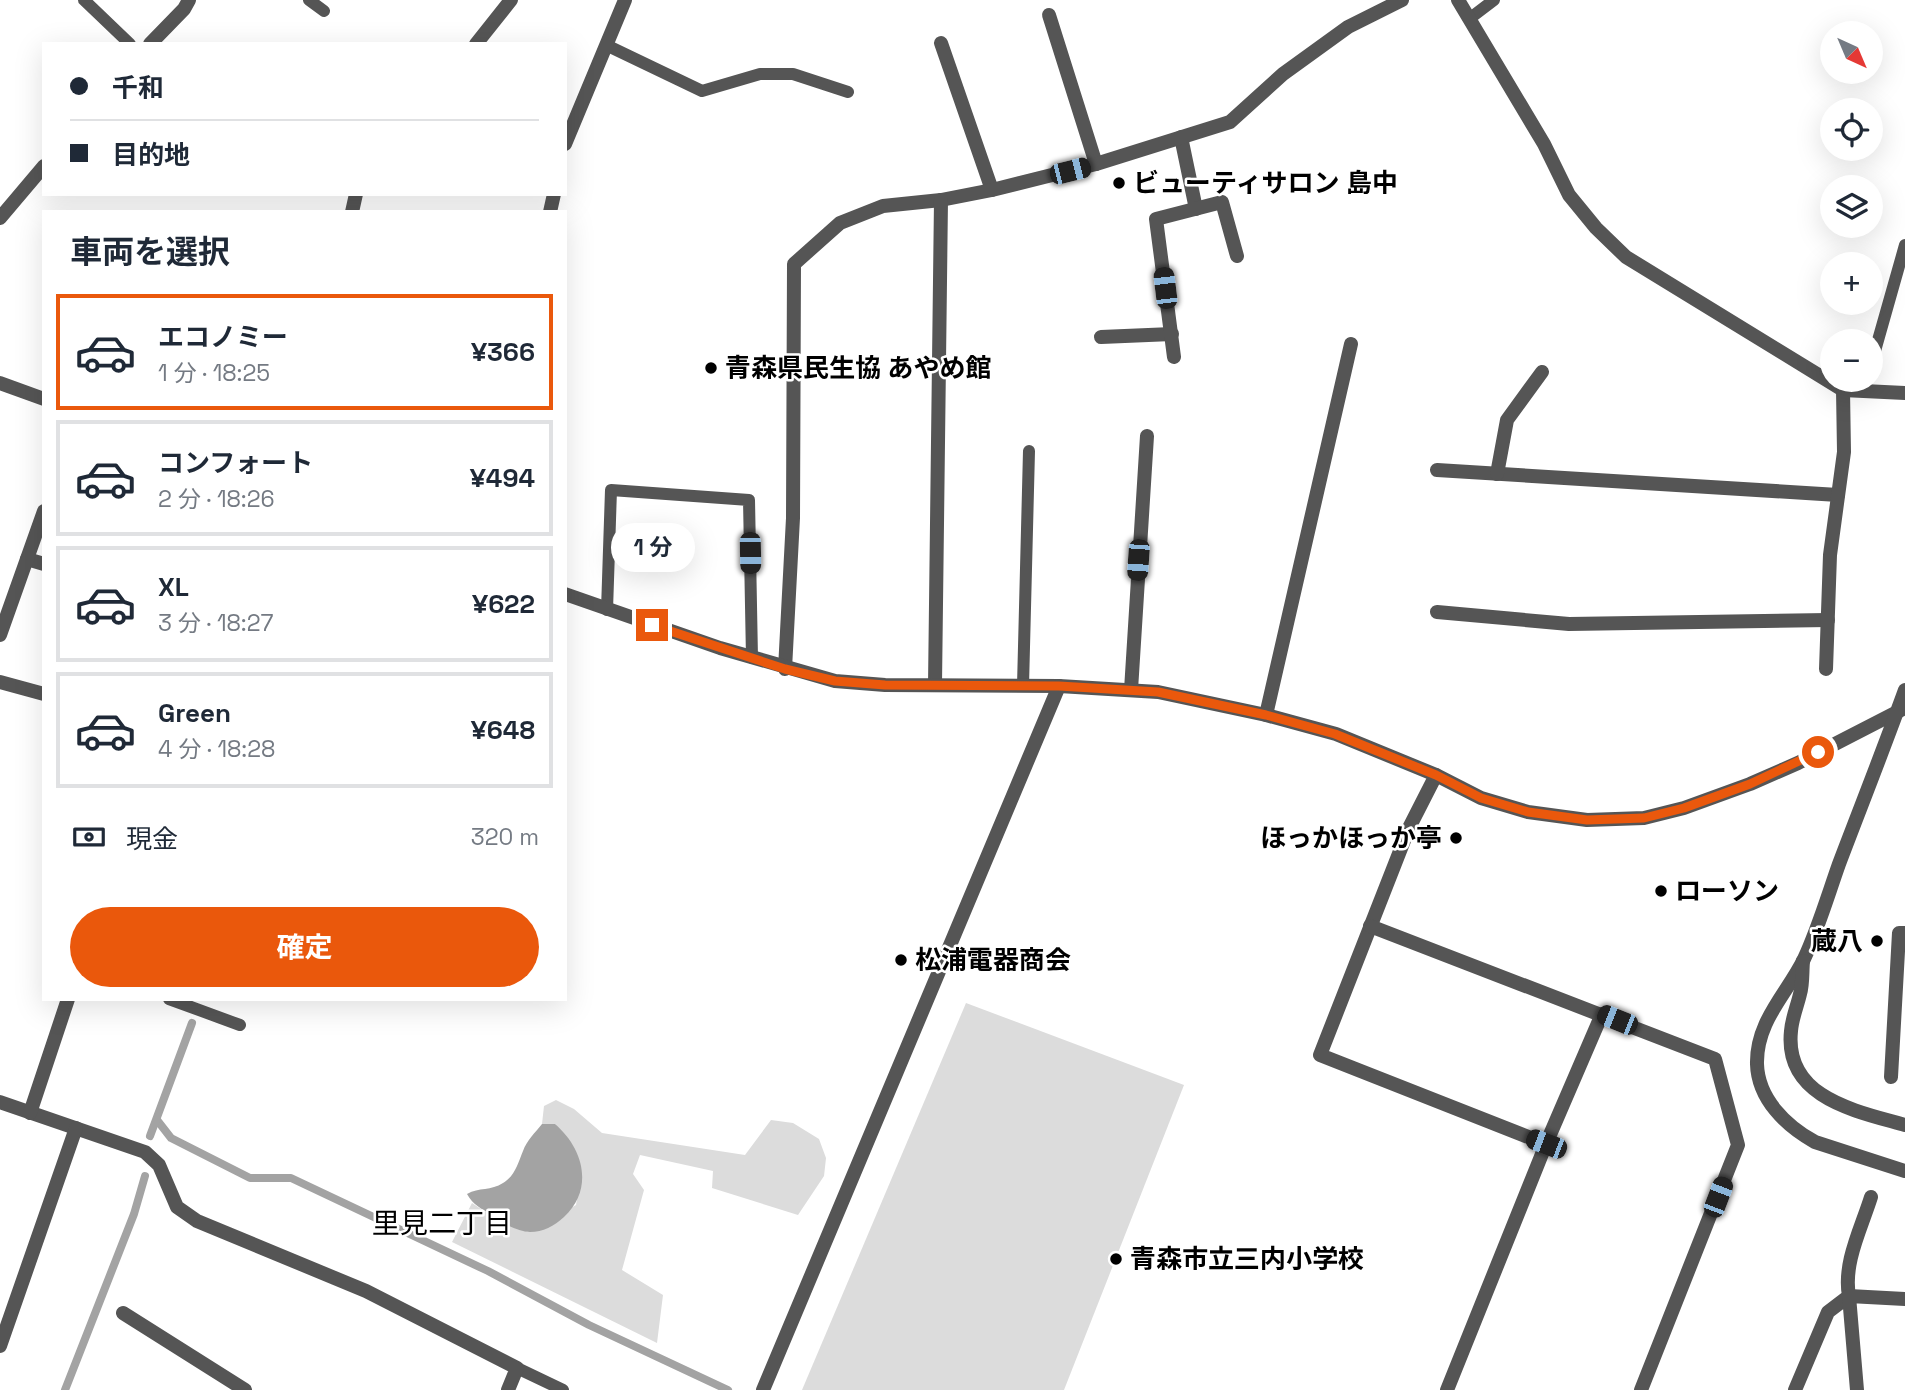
<!DOCTYPE html>
<html lang="ja">
<head>
<meta charset="utf-8">
<style>
  :root { --surface:#fff; --page:#f6f6f7; --text:#1f2937; --muted:#747a83; --line:#e0e1e3; --accent:#ea580c }
  body { margin:0; font-family:"Space Grotesk","Noto Sans JP",sans-serif; background:var(--page); color:var(--text); height:100vh; display:flex; flex-direction:column; font-size:26px; white-space:nowrap }
  * { box-sizing:border-box; margin:0 }
  p { font-size:23px; color:var(--muted) }
  .icon { flex:none; width:38px; height:38px; fill:none; stroke:currentColor; stroke-width:2; stroke-linecap:round; stroke-linejoin:round }
  .map { position:relative; flex:1; overflow:hidden }
  .details { position:absolute; left:42px; top:210px; width:525px; height:791px; display:flex; flex-direction:column; background:var(--surface); border-radius:0px; box-shadow:0 7px 28px #0002 }
  .details>* { flex:none }
  .guide { position:absolute; left:42px; top:42px; width:525px; height:154px; border-radius:0px; box-shadow:0 7px 28px #0002; display:grid; align-content:center; height:154px; padding:0 28px; background:var(--surface) }
  .needle { width:46px; rotate:136deg }
  .tools { position:absolute; left:1820px; top:21px; display:grid; gap:14px }
  .tools a { display:grid; place-items:center; width:63px; height:63px; border-radius:50%; background:var(--surface); box-shadow:0 7px 28px #0002; font-size:35px }
  .end { position:absolute; width:32px; height:32px; margin:-16px; border:9px solid #ea580c; background:#fff; box-shadow:0 0 0 4px #fff }
  .from { border-radius:50% }
  .bubble { position:absolute; height:49px; border-radius:24px; background:var(--surface); box-shadow:0 7px 28px #0002; font-size:23px; font-weight:700; line-height:49px; text-align:center }
  .car { position:absolute; width:21px; height:42px; margin:-21px -10px; border-radius:9px; box-shadow:0 0 5px 2px #0007; background:linear-gradient(#222 24%,#8ab4d8 0 40%,#222 0 76%,#8ab4d8 0 86%,#222 0) }
  .guide b { display:flex; align-items:center; gap:24px; height:66px; font-size:26px }
  .guide b+b { border-top:2px solid var(--line) }
  .guide i { width:18px; height:18px; background:var(--text) }
  ul { padding:0; list-style:none }
  li { display:flex; align-items:center; gap:21px; height:116px; margin:0 14px 10px; padding:0 14px; border:4px solid var(--line); border-radius:0px }
  li div { flex:1 }
  li b { display:block; font-size:26px }
  li em { font-style:normal; font-weight:700 }
  li.active { border-color:var(--accent) }
  li>.icon { width:63px; height:63px; stroke-width:1.5 }
  h2 { padding:0 28px; font-size:32px; line-height:84px }
  .pay { display:flex; align-items:center; gap:18px; height:77px; padding:0 28px; font-size:26px }
  .pay p { margin-inline-start:auto }
  .primary-button { display:flex; gap:14px; margin-top:auto; padding:14px 28px }
  .primary-button a { flex:1; height:80px; border-radius:42px; background:var(--accent); color:#fff; font-size:28px; font-weight:700; line-height:80px; text-align:center }
  .map>svg:first-child { display:block }
  .green { fill:#dcdcdc }
  .water { fill:#a3a3a3 }
  .lines { fill:none; stroke-linecap:round; stroke-linejoin:round }
  .stream { stroke:#a3a3a3; stroke-width:8 }
  .service { stroke:#555; stroke-width:12 }
  .minor { stroke:#555; stroke-width:14 }
  .tertiary { stroke:#555; stroke-width:14 }
  .route { stroke:#ea580c; stroke-width:9 }
  .poi-dot { fill:#000; stroke:#fff; stroke-width:2.5 }
  .labels { text-anchor:middle; stroke-width:5; stroke-linejoin:round; paint-order:stroke }
  .poi-label { font-size:26px; font-weight:bold; fill:#000; stroke:#fff; text-anchor:start }
  .neighbourhood-label { font-size:28px; fill:#000; stroke:#fff }
</style>
</head>
<body>
<div class="map">
<svg width="1905" height="1390" viewBox="0 0 1905 1390">
  <rect width="100%" height="100%" fill="#fff"/>
  <g class="green">
    <polygon points="966,1003 1184,1085 1064,1390 802,1390"/>
    <polygon points="556,1100 574,1109 602,1133 745,1155 771,1120 793,1123 819,1139 826,1158 824,1176 798,1215 712,1188 713,1171 640,1155 633,1174 644,1190 622,1270 663,1295 657,1343 452,1242 472,1203 496,1219 528,1232 576,1205 581,1174 555,1124 542,1124 544,1106"/>
  </g>
  <path class="water" d="M 542,1124 L 555,1124 C 584,1149 594,1189 564,1217 C 554,1226 543,1232 530,1232 C 518,1232 501,1222 491,1215 C 481,1208 473,1205 467,1194 C 479,1187 491,1191 503,1183 C 515,1176 518,1163 523,1151 C 527,1140 535,1133 542,1124 Z"/>
  <g class="lines">
    <g class="stream">
      <polyline points="157,1120 171,1138 250,1178 291,1178 488,1271 589,1325 728,1390"/>
      <polyline points="150,1136 192,1023"/>
      <polyline points="65,1390 134,1214 145,1176"/>
    </g>
    <g class="service">
      <polyline points="84,0 130,44"/>
      <polyline points="309,0 324,11"/>
      <polyline points="1469,19 1494,0"/>
      <polyline points="606,45 702,91 760,74 793,74 848,92"/>
      <polyline points="1871,365 1905,245"/>
      <polyline points="607,610 611,490 749,500 752,658"/>
      <polyline points="1023,686 1029,451"/>
      <polyline points="169,999 240,1025"/>
      <polyline points="517,1368 563,1390"/>
    </g>
    <g class="minor">
      <polyline points="1458,0 1544,144 1569,195 1596,228 1626,257 1843,390 1905,393"/>
      <polyline points="1049,15 1096,164"/>
      <polyline points="941,43 992,190"/>
      <polyline points="150,44 184,9 189,0"/>
      <polyline points="476,44 511,0"/>
      <polyline points="1181,137 1196,209"/>
      <polyline points="565,144 625,0"/>
      <polyline points="352,212 356,194"/>
      <polyline points="550,212 554,194"/>
      <polyline points="0,218 44,166"/>
      <polyline points="1101,337 1172,334"/>
      <polyline points="1174,357 1156,219 1222,202 1237,256"/>
      <polyline points="1437,470 1838,495"/>
      <polyline points="1497,474 1507,420 1542,372"/>
      <polyline points="27,559 44,564"/>
      <polyline points="1437,612 1569,624 1828,620"/>
      <polyline points="0,635 44,511"/>
      <polyline points="785,669 793,518 794,264 840,223 883,206 941,200 992,190 1096,164 1230,122 1283,74 1348,27 1402,0"/>
      <polyline points="1826,669 1830,555 1844,452 1843,390"/>
      <polyline points="0,682 44,694"/>
      <polyline points="935,685 941,200"/>
      <polyline points="1131,690 1147,436"/>
      <polyline points="1266,715 1351,344"/>
      <polyline points="1436,775 1409,828 1320,1055 1546,1144 1447,1390"/>
      <polyline points="1370,926 1715,1059 1738,1145 1641,1390"/>
      <polyline points="1891,1077 1899,933 1905,933"/>
      <polyline points="0,1102 145,1152 159,1165 177,1207 197,1221 366,1291 517,1368 508,1390"/>
      <polyline points="30,1113 68,999"/>
      <polyline points="1546,1144 1602,1014"/>
      <polyline points="123,1313 245,1390"/>
      <polyline points="0,1346 76,1128"/>
      <path d="M 1795,1390 L 1828,1312 L 1849,1296 C 1843,1263 1861,1229 1871,1197"/>
      <polyline points="1857,1390 1849,1296 1905,1299"/>
    </g>
    <g class="tertiary">
      <polyline points="0,383 44,399"/>
      <polyline points="565,594 720,648 835,681 885,685 1059,686 1158,692 1266,715 1336,734 1436,775 1481,798 1528,812 1587,820 1644,818 1684,808 1750,784 1798,763 1905,708"/>
      <path d="M 1905,690 C 1884,748 1861,806 1839,864 C 1828,895 1818,929 1804,959 C 1787,994 1756,1021 1757,1064 C 1758,1099 1786,1126 1815,1142 L 1905,1171"/>
      <path d="M 1803,961 C 1802,972 1803,984 1800,994 C 1797,1007 1792,1018 1791,1031 C 1784,1098 1856,1111 1905,1125"/>
      <polyline points="763,1390 1059,686"/>
    </g>
  </g>
  <g class="lines">
    <polyline class="route" points="652,625 785,669 835,681 885,685 1059,686 1158,692 1266,715 1335,734 1436,775 1481,798 1528,812 1587,820 1644,818 1684,808 1750,784 1818,752"/>
  </g>
  <g class="poi-dot">
    <circle cx="1119" cy="183" r="7"/>
    <circle cx="711" cy="368" r="7"/>
    <circle cx="1456" cy="838" r="7"/>
    <circle cx="1661" cy="891" r="7"/>
    <circle cx="1877" cy="941" r="7"/>
    <circle cx="901" cy="960" r="7"/>
    <circle cx="1116" cy="1259" r="7"/>
  </g>
  <g class="labels">
    <g class="poi-label">
      <text x="1133" y="192">ビューティサロン 島中</text>
      <text x="725" y="377">青森県民生協 あやめ館</text>
      <text x="1442" y="847" text-anchor="end">ほっかほっか亭</text>
      <text x="1675" y="900">ローソン</text>
      <text x="1863" y="950" text-anchor="end">蔵八</text>
      <text x="915" y="969">松浦電器商会</text>
      <text x="1130" y="1268">青森市立三内小学校</text>
    </g>
    <g class="neighbourhood-label">
      <text x="442" y="1233">里見二丁目</text>
    </g>
  </g>
</svg>
<div class="tools">
<a><svg class="needle" viewBox="-14 -14 28 28"><path d="M0-13l5 13h-10z" fill="#e53935"/><path d="M0 13l5-13h-10z" fill="#747a83"/></svg></a>
<a><svg class="icon" aria-label="locate" viewBox="0 0 24 24"><circle cx="12" cy="12" r="6"/><path d="M12 2v4M12 18v4M2 12h4M18 12h4"/></svg></a>
<a><svg class="icon" aria-label="layers" viewBox="0 0 24 24"><path d="M12 4l9 5-9 5-9-5zM3 14l9 5 9-5"/></svg></a>
<a>+</a>
<a>−</a>
</div>
<i class="end from" style="left:1818px;top:752px"></i>
<i class="end" style="left:652px;top:625px"></i>
<div class="bubble" style="left:611px;top:523px;width:84px">1 分</div>
<i class="car" style="left:1070px;top:171px;rotate:76deg"></i>
<i class="car" style="left:1165px;top:288px;rotate:353deg"></i>
<i class="car" style="left:750px;top:553px;rotate:179deg"></i>
<i class="car" style="left:1138px;top:560px;rotate:184deg"></i>
<i class="car" style="left:1617px;top:1020px;rotate:292deg"></i>
<i class="car" style="left:1546px;top:1144px;rotate:291deg"></i>
<i class="car" style="left:1718px;top:1197px;rotate:21deg"></i>
<div class="guide">
<b><i class="from"></i>千和</b>
<b><i></i>目的地</b>
</div>
<section class="details">
<h2>車両を選択</h2>
<ul>
<li class="active"><svg class="icon" aria-label="car" viewBox="0 0 24 24"><path d="M5 17H2v-5l4-1 3-4h7l3 4 3 1v5h-3M9 17h6M6 11h13"/><circle cx="7" cy="17" r="2"/><circle cx="17" cy="17" r="2"/></svg><div><b>エコノミー</b><p>1 分 · 18:25</p></div><em>¥366</em></li>
<li><svg class="icon" aria-label="car" viewBox="0 0 24 24"><path d="M5 17H2v-5l4-1 3-4h7l3 4 3 1v5h-3M9 17h6M6 11h13"/><circle cx="7" cy="17" r="2"/><circle cx="17" cy="17" r="2"/></svg><div><b>コンフォート</b><p>2 分 · 18:26</p></div><em>¥494</em></li>
<li><svg class="icon" aria-label="car" viewBox="0 0 24 24"><path d="M5 17H2v-5l4-1 3-4h7l3 4 3 1v5h-3M9 17h6M6 11h13"/><circle cx="7" cy="17" r="2"/><circle cx="17" cy="17" r="2"/></svg><div><b>XL</b><p>3 分 · 18:27</p></div><em>¥622</em></li>
<li><svg class="icon" aria-label="car" viewBox="0 0 24 24"><path d="M5 17H2v-5l4-1 3-4h7l3 4 3 1v5h-3M9 17h6M6 11h13"/><circle cx="7" cy="17" r="2"/><circle cx="17" cy="17" r="2"/></svg><div><b>Green</b><p>4 分 · 18:28</p></div><em>¥648</em></li>
</ul>
<div class="pay"><svg class="icon" aria-label="cash" viewBox="0 0 24 24"><path d="M3 7h18v10H3z"/><circle cx="12" cy="12" r="2"/></svg>現金<p>320 m</p></div>
<div class="primary-button"><a>確定</a></div>
</section>
</div>
</body>
</html>
